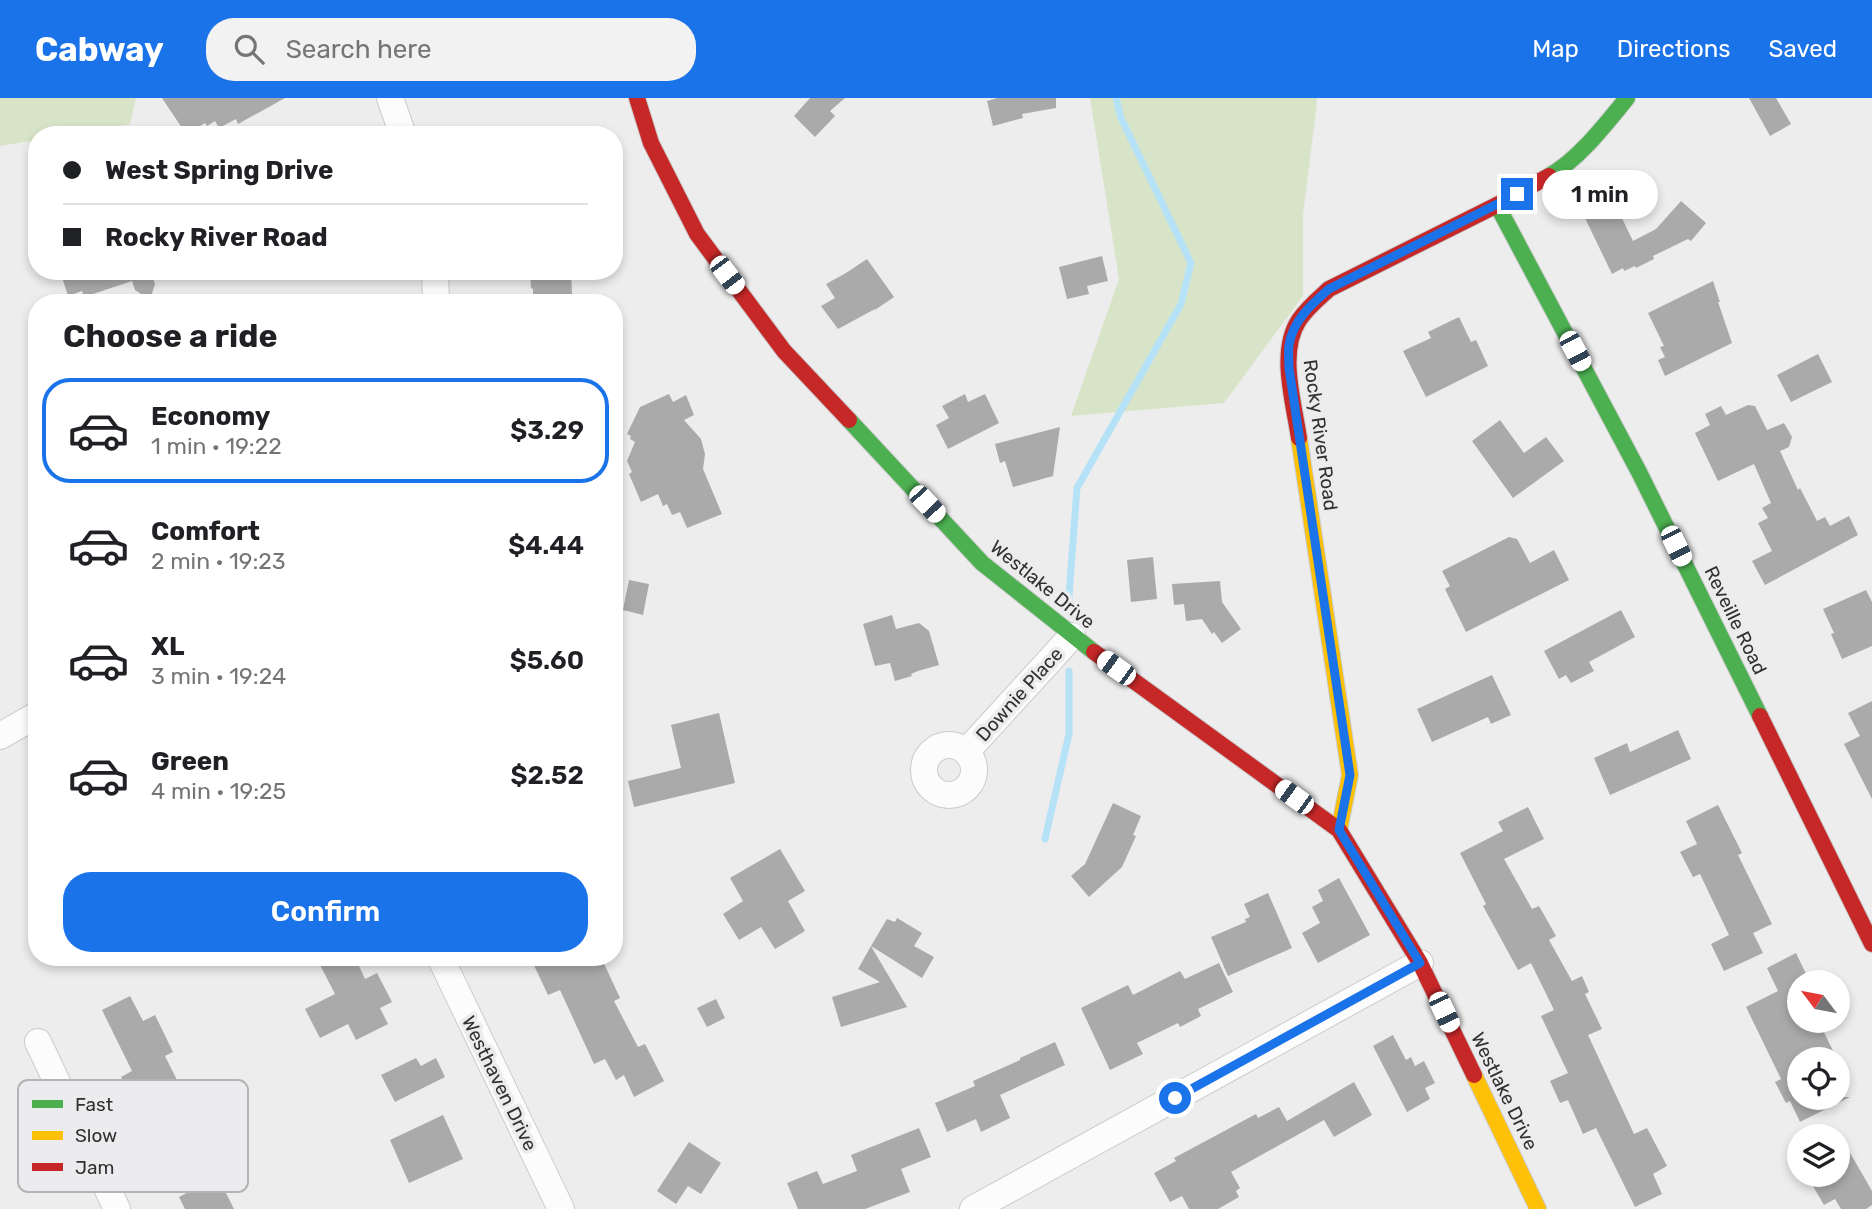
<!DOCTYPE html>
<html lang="en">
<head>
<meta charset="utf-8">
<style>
  :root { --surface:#fff; --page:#f2f2f2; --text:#202124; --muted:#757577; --line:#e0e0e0; --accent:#1a73e8 }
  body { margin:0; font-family:Rubik,sans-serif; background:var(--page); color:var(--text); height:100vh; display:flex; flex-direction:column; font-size:26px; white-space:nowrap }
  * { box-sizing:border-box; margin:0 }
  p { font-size:23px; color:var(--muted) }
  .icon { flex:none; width:38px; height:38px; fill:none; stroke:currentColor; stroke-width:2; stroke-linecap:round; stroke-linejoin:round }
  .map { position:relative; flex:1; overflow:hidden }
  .sheet { position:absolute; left:28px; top:196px; width:595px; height:672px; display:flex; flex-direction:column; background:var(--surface); border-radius:28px; box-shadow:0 4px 10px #0003 }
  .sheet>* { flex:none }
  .top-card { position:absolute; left:28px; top:28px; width:595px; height:154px; border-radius:28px; box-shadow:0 4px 10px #0003; display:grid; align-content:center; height:154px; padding:0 35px; background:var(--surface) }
  .needle { width:46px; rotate:302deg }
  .controls { position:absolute; left:1787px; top:872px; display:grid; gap:14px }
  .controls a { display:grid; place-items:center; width:63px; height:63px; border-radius:50%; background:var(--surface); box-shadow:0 4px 10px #0003; font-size:35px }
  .end { position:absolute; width:32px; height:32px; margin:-16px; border:9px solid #1a73e8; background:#fff; box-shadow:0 0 0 4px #fff }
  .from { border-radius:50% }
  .bubble { position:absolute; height:49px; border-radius:24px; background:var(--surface); box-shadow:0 4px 10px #0003; font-size:23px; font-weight:600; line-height:49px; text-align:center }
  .car { position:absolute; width:21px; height:42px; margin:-21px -10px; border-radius:9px; box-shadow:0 0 5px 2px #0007; background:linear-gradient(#fff 24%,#345 0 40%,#fff 0 76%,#345 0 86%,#fff 0) }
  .top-card b { display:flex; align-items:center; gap:24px; height:66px; font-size:26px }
  .top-card b+b { border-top:2px solid var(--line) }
  .top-card i { width:18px; height:18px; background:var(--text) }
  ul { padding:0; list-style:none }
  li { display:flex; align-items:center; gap:21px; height:105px; margin:0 14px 10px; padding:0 21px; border:4px solid transparent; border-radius:28px }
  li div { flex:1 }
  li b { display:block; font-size:26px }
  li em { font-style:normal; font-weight:600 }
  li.current { border-color:var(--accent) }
  li>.icon { width:63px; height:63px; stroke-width:1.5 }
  h2 { padding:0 35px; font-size:32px; line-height:84px }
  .action { display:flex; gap:14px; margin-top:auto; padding:14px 35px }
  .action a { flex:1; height:80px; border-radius:28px; background:var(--accent); color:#fff; font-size:28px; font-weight:600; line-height:80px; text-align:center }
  header { display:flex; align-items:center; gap:42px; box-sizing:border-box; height:98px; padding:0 35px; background:var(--accent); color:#fff }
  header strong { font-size:33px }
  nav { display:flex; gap:38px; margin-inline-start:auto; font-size:24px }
  .search { width:490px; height:63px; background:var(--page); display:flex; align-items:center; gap:18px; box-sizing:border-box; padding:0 24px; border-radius:28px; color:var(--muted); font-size:26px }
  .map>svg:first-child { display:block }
  .green { fill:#d8e4c8 }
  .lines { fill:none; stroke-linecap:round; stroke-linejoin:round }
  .stream { stroke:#b6e2f8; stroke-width:7 }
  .building { fill:#aaa }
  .street-casing { stroke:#cbcbcb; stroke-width:28 }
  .fast-casing { stroke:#cbcbcb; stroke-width:18 }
  .slow-casing { stroke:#cbcbcb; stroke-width:18 }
  .jam-casing { stroke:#cbcbcb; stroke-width:18 }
  .street { stroke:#fcfcfc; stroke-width:26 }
  .fast { stroke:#4caf50; stroke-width:16 }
  .slow { stroke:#ffc107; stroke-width:16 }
  .jam { stroke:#c62828; stroke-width:16 }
  .route { stroke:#1a73e8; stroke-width:9 }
  .labels { text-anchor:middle; stroke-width:7; stroke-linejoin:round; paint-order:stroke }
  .street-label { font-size:19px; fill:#313132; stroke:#ececee }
  .key { fill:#ececee; stroke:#b4b4b6; stroke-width:2 }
  .key-label { font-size:19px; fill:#313132 }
</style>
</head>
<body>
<header>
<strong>Cabway</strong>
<div class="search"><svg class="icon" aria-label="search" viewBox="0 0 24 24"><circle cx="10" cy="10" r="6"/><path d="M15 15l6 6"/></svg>Search here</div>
<nav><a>Map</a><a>Directions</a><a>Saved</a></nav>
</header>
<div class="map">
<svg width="1872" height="1111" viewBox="0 0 1872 1111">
  <rect width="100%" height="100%" fill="#ededed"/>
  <g class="green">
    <polygon points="0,0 136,0 130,26 67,37 37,37 37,42 0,48"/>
    <polygon points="1090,0 1317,0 1316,13 1303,117 1303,198 1224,305 1071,318 1119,181"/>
  </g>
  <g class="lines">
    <g class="stream">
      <polyline points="1068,511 1077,390 1181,206 1191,165 1121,20 1116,0"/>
      <polyline points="1045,741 1069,636 1069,573"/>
    </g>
  </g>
  <g class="building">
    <polygon points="162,0 285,0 238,26 236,21 219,30 215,23 207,28 205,25 186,36"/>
    <polygon points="810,0 845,0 830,13 835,18 815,39 794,18"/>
    <polygon points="997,0 1056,0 1056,10 1022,16 1023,20 993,28 987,3"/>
    <polygon points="1749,0 1776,0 1791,26 1770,38"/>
    <polygon points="1681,103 1706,125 1691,143 1688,141 1653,158 1654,161 1636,170 1635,168 1624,173 1623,170 1612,176 1585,120 1615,106 1633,143 1656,131"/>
    <polygon points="1102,158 1108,183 1087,188 1089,196 1067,201 1059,169"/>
    <polygon points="867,161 894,199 875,212 875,211 838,231 821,208 835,200 826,186 846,175"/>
    <polygon points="60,173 151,173 155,186 150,202 135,192 132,183 84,199 82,193 68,198"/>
    <polygon points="530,173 571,173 572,196 533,197 533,191 531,190"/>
    <polygon points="1713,183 1720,204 1718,204 1732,245 1665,278 1658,262 1665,259 1660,249 1664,248 1648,215"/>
    <polygon points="1459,219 1471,244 1476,242 1488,268 1426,299 1403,253 1431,240 1428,234"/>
    <polygon points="1818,256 1832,284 1791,304 1777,277"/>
    <polygon points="669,296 673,304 686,297 694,317 684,322 701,341 705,356 703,371 722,416 687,430 680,414 672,417 667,406 663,408 658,396 641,404 629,376 632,374 627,363 635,344 630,341 631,338 627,336 640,309"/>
    <polygon points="965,296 968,304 985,296 999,325 948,351 936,327 949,320 942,308"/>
    <polygon points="1748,307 1755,308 1767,332 1784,325 1792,339 1789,349 1780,353 1798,392 1800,390 1817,423 1825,419 1830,428 1849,418 1858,437 1765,487 1752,463 1772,453 1758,425 1768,420 1762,410 1771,405 1754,366 1718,383 1695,335 1710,327 1705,316 1721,308 1726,317"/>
    <polygon points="1500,322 1524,355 1546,339 1564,363 1513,400 1472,343"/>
    <polygon points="1060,329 1053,378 1013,389 1005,363 1000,365 995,346"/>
    <polygon points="1509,439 1517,441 1530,465 1554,452 1569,482 1466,534 1445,491 1450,488 1442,473"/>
    <polygon points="1153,459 1157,501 1131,504 1127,462"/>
    <polygon points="629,482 649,486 643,517 623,512"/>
    <polygon points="1220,483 1222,504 1241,531 1222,545 1214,534 1212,536 1202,521 1186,523 1184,506 1174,507 1172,486"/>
    <polygon points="1866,492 1872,504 1872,548 1842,561 1831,536 1834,535 1823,511"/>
    <polygon points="1621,512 1635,539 1589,564 1594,573 1571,585 1566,577 1559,581 1544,553"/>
    <polygon points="892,517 896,531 919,525 929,533 939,567 918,573 911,576 912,578 895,583 890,565 875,568 863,526"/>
    <polygon points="1492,577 1511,617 1491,626 1488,619 1432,644 1417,611"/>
    <polygon points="1872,603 1872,701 1844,646 1860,638 1848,615"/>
    <polygon points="719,615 735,685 634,709 628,683 681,670 671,627"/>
    <polygon points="1678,632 1691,661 1610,697 1594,660 1627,645 1630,654"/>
    <polygon points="1113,705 1141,718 1133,737 1136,738 1122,769 1089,799 1071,778 1085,766"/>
    <polygon points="1718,707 1742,755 1738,757 1772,826 1753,835 1763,855 1724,873 1711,846 1729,837 1700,776 1693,779 1680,754 1697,746 1686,723"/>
    <polygon points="1528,709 1544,741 1504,761 1532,811 1539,808 1556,838 1549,842 1572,883 1582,878 1589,894 1585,896 1602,931 1588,937 1634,1036 1647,1030 1667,1068 1653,1076 1662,1096 1635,1109 1596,1030 1583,1036 1568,1002 1560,1005 1550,983 1568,975 1541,918 1554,912 1531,865 1518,872 1483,808 1486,806 1460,755 1503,733 1498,724"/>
    <polygon points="780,751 805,793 788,803 805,833 775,851 761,829 739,842 723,816 743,803 730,780"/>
    <polygon points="1339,780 1370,837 1318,865 1302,835 1320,825 1312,809 1323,803 1318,792"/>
    <polygon points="1268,795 1292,850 1228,878 1211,839 1246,824 1245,821 1250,819 1244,806"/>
    <polygon points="897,820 922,835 914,848 934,859 922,880 871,848 887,821 895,824"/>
    <polygon points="871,848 907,909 841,929 832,899 880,884 858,871"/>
    <polygon points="1796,855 1810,884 1799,884 1799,922 1818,922 1837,961 1799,961 1799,999 1850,999 1800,1024 1790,1003 1786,1005 1775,984 1781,981 1746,909 1778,893 1767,870"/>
    <polygon points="335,859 355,859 365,881 377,875 392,904 380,910 388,926 356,942 348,926 320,940 305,911 335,896 320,867"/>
    <polygon points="530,859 601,859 620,900 614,903 638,949 645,946 664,983 634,999 624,977 616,982 605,961 594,966 560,892 548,897"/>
    <polygon points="1219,865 1233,894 1198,911 1201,918 1180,929 1178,925 1137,945 1143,956 1110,972 1081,910 1128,887 1133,897 1180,873 1185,881"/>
    <polygon points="130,898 143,923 155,917 173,954 165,958 177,982 134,1004 121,979 132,973 102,912"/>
    <polygon points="716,901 725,920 707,929 697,910"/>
    <polygon points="1393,937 1406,962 1411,959 1415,968 1424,963 1435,985 1425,990 1430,1001 1407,1014 1373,948"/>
    <polygon points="1055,944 1065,967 1000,997 1010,1020 981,1034 976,1021 947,1034 935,1005 975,988 973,983 1020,962 1020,960"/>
    <polygon points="416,960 421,968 436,960 445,979 395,1004 381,977"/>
    <polygon points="1354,984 1372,1017 1334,1039 1324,1022 1231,1074 1240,1090 1236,1093 1239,1099 1218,1111 1189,1111 1182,1098 1170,1104 1154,1075 1176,1063 1174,1060 1256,1016 1258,1020 1279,1009 1287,1023"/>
    <polygon points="443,1017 463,1061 409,1085 390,1042"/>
    <polygon points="919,1030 931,1059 901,1071 910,1094 865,1111 798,1111 787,1085 817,1073 823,1086 857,1073 851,1057"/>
    <polygon points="1838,1034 1872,1093 1872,1107 1866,1111 1841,1111 1835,1101 1824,1107 1806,1076 1838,1076"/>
    <polygon points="689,1044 721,1065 701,1096 688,1088 676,1106 657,1093"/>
    <polygon points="218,1079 234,1111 185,1111 179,1099"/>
  </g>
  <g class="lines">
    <g class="street-casing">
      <g id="street">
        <polyline points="390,0 403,37"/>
        <polyline points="435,173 436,205"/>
        <polyline points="0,638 37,617"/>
        <circle cx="949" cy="672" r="25"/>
        <polyline points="966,654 1072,538"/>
        <polyline points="440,859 561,1111"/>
        <polyline points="38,944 117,1111"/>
        <polyline points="973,1111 1420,865"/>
      </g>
    </g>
    <g class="fast-casing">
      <g id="fast">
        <path d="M 1549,78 C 1578,62 1606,26 1627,0"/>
        <polyline points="1497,107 1639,374 1760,618"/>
        <polyline points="849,322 982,465 1094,554"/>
      </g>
    </g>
    <g class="slow-casing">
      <g id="slow">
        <polyline points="1299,340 1350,677 1339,732"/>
        <polyline points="1474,977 1538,1111"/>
      </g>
    </g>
    <g class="jam-casing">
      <g id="jam">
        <polyline points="637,0 651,45 697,136 784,253 849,322"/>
        <path d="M 1299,340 C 1294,305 1278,254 1299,222 C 1307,210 1318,201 1329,191 L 1497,107 L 1549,78"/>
        <polyline points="1094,554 1339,732 1420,865 1474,977"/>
        <polyline points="1760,618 1872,846"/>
      </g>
    </g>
    <use href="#street" class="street"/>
    <use href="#fast" class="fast"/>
    <use href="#slow" class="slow"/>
    <use href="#jam" class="jam"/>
  </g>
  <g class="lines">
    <path class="route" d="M 1175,1000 L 1420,865 L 1339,732 L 1350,677 L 1289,270 C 1289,263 1288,254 1289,247 C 1293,222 1312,206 1329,191 L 1517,96"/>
  </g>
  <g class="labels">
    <g class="street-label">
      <text transform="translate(1321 337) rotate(82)" y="7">Rocky River Road</text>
      <text transform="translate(1043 486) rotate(39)" y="7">Westlake Drive</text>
      <text transform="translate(1736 522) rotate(64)" y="7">Reveille Road</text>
      <text transform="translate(1019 596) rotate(-48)" y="7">Downie Place</text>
      <text transform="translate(500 985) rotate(64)" y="7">Westhaven Drive</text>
      <text transform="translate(1505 993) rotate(64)" y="7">Westlake Drive</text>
    </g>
  </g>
  <rect x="18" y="982" width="230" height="112" rx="10" class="key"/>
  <rect x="32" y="1002" width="31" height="8" fill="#4caf50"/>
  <rect x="32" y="1033" width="31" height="9" fill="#ffc107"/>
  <rect x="32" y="1065" width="31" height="8" fill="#c62828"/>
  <g class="key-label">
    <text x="75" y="1013">Fast</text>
    <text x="75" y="1044">Slow</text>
    <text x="75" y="1076">Jam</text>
  </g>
</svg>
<div class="controls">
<a><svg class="needle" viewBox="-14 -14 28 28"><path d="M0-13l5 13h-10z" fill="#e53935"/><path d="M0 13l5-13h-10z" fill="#757577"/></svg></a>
<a><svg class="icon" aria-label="locate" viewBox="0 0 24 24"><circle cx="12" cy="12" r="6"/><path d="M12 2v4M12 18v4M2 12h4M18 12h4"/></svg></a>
<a><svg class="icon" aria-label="layers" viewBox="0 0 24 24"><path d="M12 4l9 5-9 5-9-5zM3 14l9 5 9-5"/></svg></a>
</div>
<i class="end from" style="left:1175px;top:1000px"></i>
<i class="end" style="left:1517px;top:96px"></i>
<div class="bubble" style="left:1542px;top:72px;width:116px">1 min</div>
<i class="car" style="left:727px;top:177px;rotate:143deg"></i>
<i class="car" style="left:1575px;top:253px;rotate:152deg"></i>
<i class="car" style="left:927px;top:406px;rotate:137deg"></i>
<i class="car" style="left:1676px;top:448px;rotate:154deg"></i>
<i class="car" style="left:1116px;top:570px;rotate:306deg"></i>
<i class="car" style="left:1294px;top:699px;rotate:306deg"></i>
<i class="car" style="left:1444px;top:914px;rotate:155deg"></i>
<div class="top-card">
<b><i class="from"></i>West Spring Drive</b>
<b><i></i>Rocky River Road</b>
</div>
<section class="sheet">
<h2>Choose a ride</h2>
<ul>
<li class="current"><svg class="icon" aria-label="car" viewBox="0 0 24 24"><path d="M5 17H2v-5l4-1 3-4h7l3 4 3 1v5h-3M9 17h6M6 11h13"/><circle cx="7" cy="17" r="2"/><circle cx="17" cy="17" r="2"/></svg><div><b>Economy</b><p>1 min · 19:22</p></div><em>$3.29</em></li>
<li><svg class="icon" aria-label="car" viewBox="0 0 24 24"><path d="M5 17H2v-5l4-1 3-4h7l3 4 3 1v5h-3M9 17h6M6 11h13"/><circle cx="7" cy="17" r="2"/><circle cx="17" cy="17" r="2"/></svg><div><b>Comfort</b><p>2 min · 19:23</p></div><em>$4.44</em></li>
<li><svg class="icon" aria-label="car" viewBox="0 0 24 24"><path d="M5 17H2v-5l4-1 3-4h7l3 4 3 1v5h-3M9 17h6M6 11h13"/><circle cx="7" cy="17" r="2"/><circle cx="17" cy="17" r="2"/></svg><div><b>XL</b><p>3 min · 19:24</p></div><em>$5.60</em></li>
<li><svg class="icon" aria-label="car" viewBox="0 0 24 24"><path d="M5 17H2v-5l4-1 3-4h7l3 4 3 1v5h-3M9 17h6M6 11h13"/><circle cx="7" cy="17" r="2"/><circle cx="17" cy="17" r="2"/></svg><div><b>Green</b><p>4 min · 19:25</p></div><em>$2.52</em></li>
</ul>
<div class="action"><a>Confirm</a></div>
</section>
</div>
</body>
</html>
